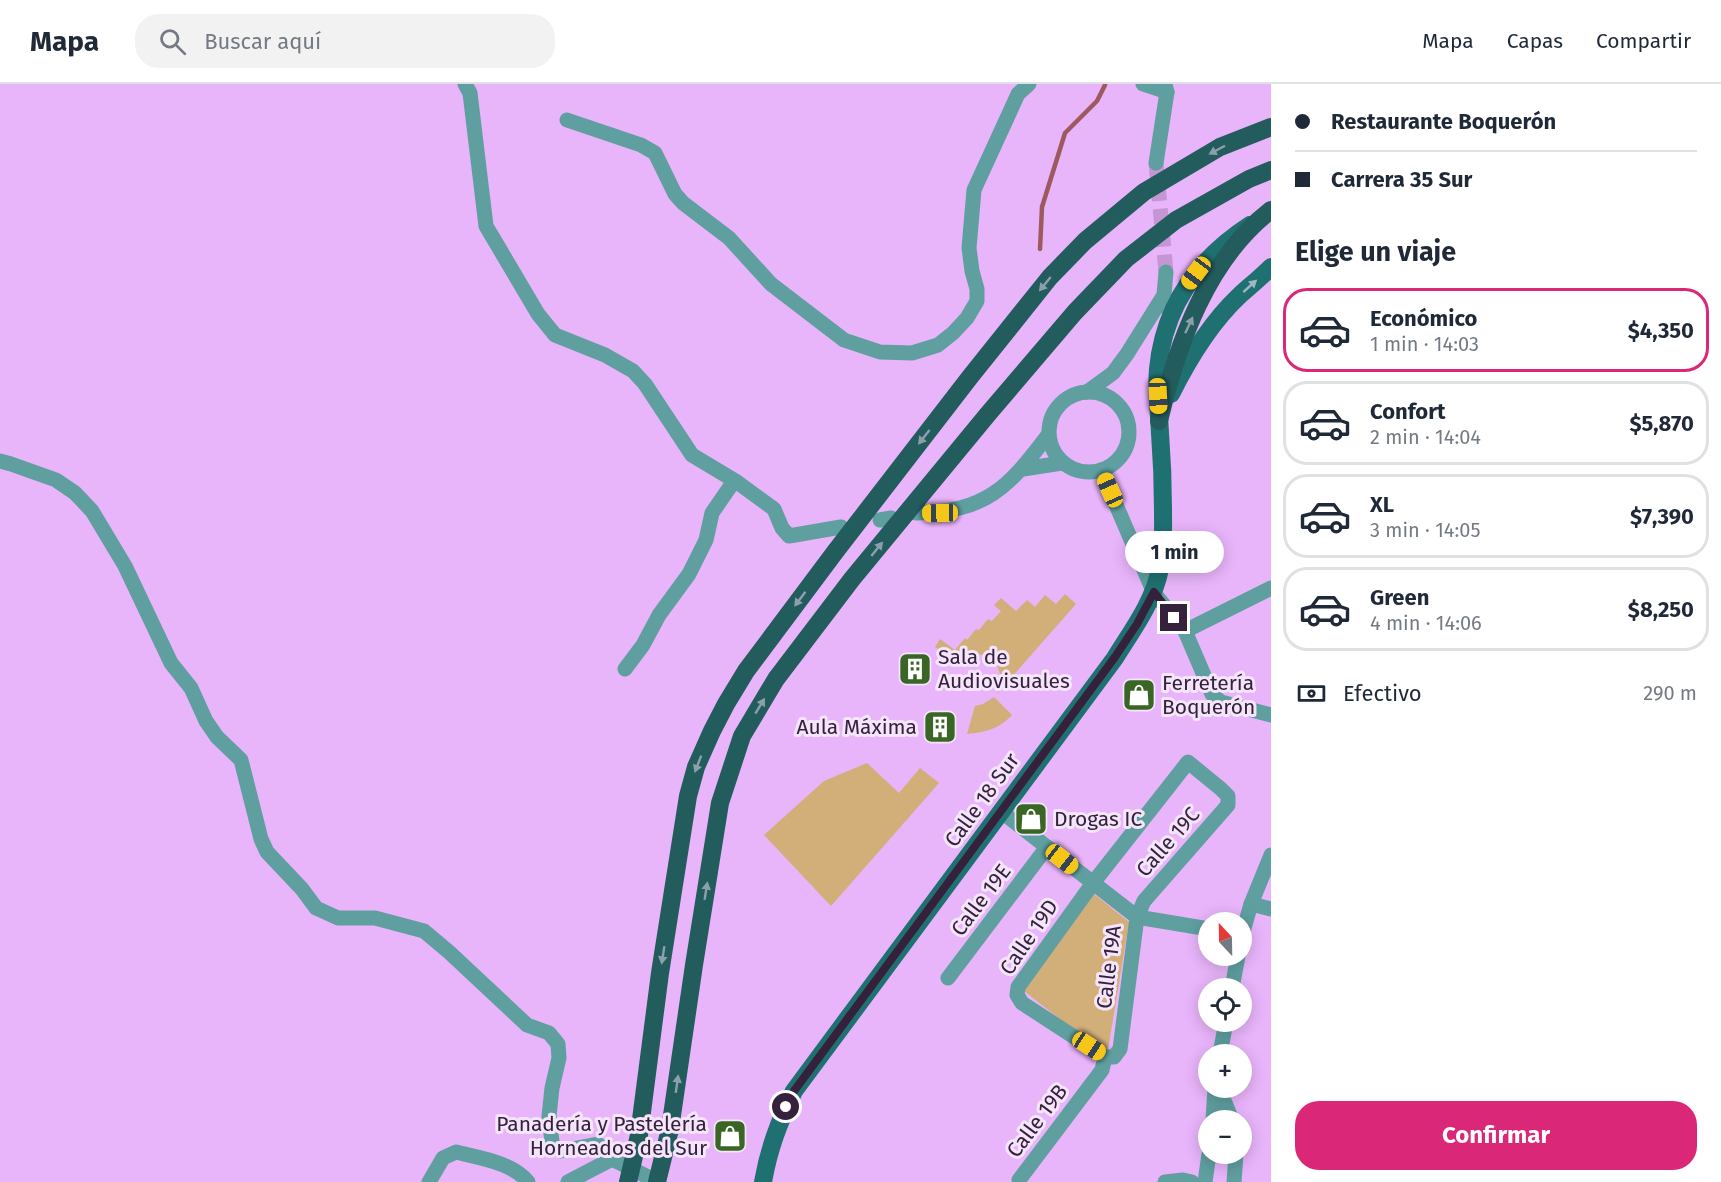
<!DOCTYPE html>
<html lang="es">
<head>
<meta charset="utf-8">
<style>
  :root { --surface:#fff; --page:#f2f2f3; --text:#1f2937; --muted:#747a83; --line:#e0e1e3; --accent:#db2777 }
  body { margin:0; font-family:"Fira Sans",sans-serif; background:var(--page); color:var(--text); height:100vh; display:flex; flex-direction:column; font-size:22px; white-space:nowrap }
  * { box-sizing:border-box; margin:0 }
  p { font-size:20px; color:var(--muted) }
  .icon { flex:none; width:33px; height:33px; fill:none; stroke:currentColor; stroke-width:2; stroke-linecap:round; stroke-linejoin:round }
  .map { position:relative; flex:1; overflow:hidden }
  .drawer { display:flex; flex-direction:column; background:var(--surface); width:450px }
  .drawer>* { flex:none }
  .banner { display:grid; align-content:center; height:132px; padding:0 24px; background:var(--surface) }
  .needle { width:39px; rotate:338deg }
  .fabs { position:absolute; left:1198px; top:828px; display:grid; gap:12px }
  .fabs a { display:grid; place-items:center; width:54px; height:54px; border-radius:50%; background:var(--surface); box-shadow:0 3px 15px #0003; font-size:30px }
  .end { position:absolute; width:27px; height:27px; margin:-14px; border:8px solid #35213c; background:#fff; box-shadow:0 0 0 3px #fff }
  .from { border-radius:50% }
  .bubble { position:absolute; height:42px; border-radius:21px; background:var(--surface); box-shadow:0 3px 15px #0003; font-size:20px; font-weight:700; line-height:42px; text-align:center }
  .car { position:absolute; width:18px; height:36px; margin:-18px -9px; border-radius:8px; box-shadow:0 0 4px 2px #0007; background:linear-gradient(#f5c518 24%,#345 0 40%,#f5c518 0 76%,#345 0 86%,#f5c518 0) }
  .banner b { display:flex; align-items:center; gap:21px; height:57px; font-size:22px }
  .banner b+b { border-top:2px solid var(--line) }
  .banner i { width:15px; height:15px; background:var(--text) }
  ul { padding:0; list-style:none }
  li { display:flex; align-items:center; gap:18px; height:84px; margin:0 12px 9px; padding:0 12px; border:3px solid var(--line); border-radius:24px }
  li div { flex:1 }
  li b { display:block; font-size:22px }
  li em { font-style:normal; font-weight:700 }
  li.active { border-color:var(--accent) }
  li>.icon { width:54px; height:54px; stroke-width:1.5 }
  h2 { padding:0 24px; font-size:27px; line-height:72px }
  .pay { display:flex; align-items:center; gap:15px; height:66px; padding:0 24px; font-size:22px }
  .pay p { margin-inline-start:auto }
  .primary-button { display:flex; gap:12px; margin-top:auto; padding:12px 24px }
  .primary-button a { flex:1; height:69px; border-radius:24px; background:var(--accent); color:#fff; font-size:24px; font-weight:700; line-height:69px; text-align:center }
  header { display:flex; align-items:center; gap:36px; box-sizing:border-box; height:84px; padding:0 30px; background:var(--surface); border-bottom:2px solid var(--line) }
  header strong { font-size:28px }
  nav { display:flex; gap:33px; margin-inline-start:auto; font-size:21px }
  .search { width:420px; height:54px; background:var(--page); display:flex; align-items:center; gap:15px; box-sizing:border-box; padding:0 21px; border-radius:24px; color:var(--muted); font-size:22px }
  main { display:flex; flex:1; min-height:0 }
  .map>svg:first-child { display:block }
  .green { fill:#d2ae79 }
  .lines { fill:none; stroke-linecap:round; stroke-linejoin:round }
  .stream { stroke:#9c5a5e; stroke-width:4.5 }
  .minor-tunnel { stroke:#c497d4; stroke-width:15; stroke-dasharray:15 8; stroke-linecap:butt }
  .minor { stroke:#5f9fa0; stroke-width:15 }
  .major { stroke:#1f7071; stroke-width:18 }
  .highway { stroke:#235c5d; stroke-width:18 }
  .oneway { fill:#8ca0ac }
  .oneway2 { fill:#9fb6c3 }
  .route { stroke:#35213c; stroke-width:8 }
  .labels { text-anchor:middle; stroke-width:6; stroke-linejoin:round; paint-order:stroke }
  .poi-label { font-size:21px; fill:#35213c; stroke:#f4e5fa; text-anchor:start }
  .street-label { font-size:21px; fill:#35213c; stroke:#f4e5fa }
</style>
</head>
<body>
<header>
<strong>Mapa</strong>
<div class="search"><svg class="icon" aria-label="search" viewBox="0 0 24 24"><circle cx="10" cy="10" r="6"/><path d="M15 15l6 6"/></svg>Buscar aquí</div>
<nav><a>Mapa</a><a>Capas</a><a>Compartir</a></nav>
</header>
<main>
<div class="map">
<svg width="1271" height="1098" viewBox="0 0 1271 1098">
  <rect width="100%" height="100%" fill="#e8b4fa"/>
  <g class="green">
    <path d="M 1065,510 L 1076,520 L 997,610 C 1010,581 984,559 958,577 L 935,563 L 940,555 L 955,566 L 965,554 L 967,556 L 976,545 L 979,546 L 988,535 L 992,537 L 1001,527 L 994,521 L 1001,514 L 1016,527 L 1027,516 L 1035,523 L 1045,511 L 1056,520 Z"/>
    <path d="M 994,613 L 1012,631 C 999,645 986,648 967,650 L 975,622 L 983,620 Z"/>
    <polygon points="867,679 899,709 920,684 939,699 831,822 764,751 824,697"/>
    <polygon points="1094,810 1129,838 1107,972 1024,907"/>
  </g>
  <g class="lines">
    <polyline class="stream" points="1040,165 1042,123 1065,49 1097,17 1105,1"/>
    <polyline class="minor-tunnel" points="1156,79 1166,188"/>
    <g class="minor">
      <polyline points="465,0 470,9 486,142 538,230 555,251 605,271 633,287 645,300 692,371 737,398 774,425 782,444 789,452 841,443"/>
      <polyline points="1143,0 1167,8"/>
      <polyline points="567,36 641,61 655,69 675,110 683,119 729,154 771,200 844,256 880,268 912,269 938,261 953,249 967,234 977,217 977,205 972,187 969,164 974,106 1018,10 1029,0"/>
      <polyline points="1156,79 1167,8 1165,0"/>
      <polyline points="1163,222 1166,188"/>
      <polyline points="1087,308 1113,289 1127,270 1164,211"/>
      <circle cx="1089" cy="348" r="40"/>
      <polyline points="0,377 11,380 56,396 75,409 92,427 125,482 171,579 191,604 206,637 217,653 241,676 261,755 267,768 302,805 316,824 338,834 375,834 424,847 449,868 527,941 549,949 558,960 559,974 552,1004 549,1032 552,1058 555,1064 561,1067 598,1060 612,1075 658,1098"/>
      <polyline points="1023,385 1062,379"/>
      <polyline points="1101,386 1154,509 1185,547 1212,610 1221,618 1271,631"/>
      <path d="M 916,429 C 986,428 1008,404 1048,351"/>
      <polyline points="880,436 891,434"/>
      <polyline points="1185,547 1271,504"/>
      <polyline points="625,585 643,561 659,531 689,490 706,456 712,429 734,397"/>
      <polygon points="1188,678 1221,705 1228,712 1228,721 1144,817 1137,833 1120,965 1114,973 1105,973 1022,919 1017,911 1018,903 1093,799"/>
      <polyline points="1002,728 1137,833 1209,845"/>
      <polyline points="1251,820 1271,825"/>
      <polyline points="1242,851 1251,820 1271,771"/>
      <polyline points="948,894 1047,763"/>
      <polyline points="1232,904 1238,872"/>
      <polyline points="1220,970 1226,938"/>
      <polyline points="1219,1004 1232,1036"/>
      <polyline points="1213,1036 1215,1004"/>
      <polyline points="1019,1096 1102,986 1105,973"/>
      <path d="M 429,1098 L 443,1074 L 456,1068 C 479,1074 512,1078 528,1098"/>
      <polyline points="568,1098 612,1075"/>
      <polyline points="1165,1098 1183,1096 1192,1098"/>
      <polyline points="1205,1098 1209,1070"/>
      <polyline points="1234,1098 1236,1070"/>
    </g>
    <g class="major">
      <path d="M 1171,310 C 1189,274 1210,239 1240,211 C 1250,202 1261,193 1271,183"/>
      <path d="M 763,1098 C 769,1064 779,1038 794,1007 L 1115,574 C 1133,545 1153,519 1160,485 C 1164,466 1163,445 1163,426 C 1163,400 1162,375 1160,349 C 1159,328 1156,306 1158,285 C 1164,222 1198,175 1250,141"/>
    </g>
    <g class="highway">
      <path d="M 1159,337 C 1177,261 1207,175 1271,126"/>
      <polyline points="628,1098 639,1051 660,889 688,712 696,683 712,647 726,620 746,587 835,468 970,293 1050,193 1085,157 1144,108 1220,63 1271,43"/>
      <polyline points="657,1098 670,1045 694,881 720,719 742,652 776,595 852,495 988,330 1075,228 1126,175 1176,136 1249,95 1271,86"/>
    </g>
  </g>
  <defs><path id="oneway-solid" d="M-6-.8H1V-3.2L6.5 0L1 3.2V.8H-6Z" transform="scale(1.5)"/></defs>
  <g class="oneway">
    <use href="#oneway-solid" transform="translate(1217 66) rotate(152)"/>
    <use href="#oneway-solid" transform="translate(1045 200) rotate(129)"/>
    <use href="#oneway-solid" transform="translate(1189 241) rotate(-65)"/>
    <use href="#oneway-solid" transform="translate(924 353) rotate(128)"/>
    <use href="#oneway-solid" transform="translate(877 465) rotate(-51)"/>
    <use href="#oneway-solid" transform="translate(800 515) rotate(127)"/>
    <use href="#oneway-solid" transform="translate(760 622) rotate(-59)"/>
    <use href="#oneway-solid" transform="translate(698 680) rotate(111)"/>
    <use href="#oneway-solid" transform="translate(706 807) rotate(-81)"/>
    <use href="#oneway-solid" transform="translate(663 871) rotate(99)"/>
    <use href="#oneway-solid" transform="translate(677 1000) rotate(-82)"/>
  </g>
  <use class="oneway2" href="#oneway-solid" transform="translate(1250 202) rotate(-42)"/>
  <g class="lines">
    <polyline class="route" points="786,1023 794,1007 1115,573 1137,540 1154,508 1174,534"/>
  </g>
  <defs>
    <g id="building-square" transform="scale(1.725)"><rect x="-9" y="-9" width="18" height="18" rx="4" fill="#3a6625" stroke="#f4e5fa"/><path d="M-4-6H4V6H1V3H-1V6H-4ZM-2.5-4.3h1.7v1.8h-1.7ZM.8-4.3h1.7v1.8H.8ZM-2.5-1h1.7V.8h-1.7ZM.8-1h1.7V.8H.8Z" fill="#fff"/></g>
    <g id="shop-square" transform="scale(1.725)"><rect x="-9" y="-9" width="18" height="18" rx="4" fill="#3a6625" stroke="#f4e5fa"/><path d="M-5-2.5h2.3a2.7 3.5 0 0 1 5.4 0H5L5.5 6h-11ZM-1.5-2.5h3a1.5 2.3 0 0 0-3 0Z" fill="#fff"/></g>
  </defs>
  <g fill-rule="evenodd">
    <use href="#building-square" x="915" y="585"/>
    <use href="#shop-square" x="1139" y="611"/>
    <use href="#building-square" x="940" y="643"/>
    <use href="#shop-square" x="1031" y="735"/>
    <use href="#shop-square" x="730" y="1052"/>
  </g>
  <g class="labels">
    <g class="poi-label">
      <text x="938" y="580">Sala de<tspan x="938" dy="24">Audiovisuales</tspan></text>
      <text x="1162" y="606">Ferretería<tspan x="1162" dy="24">Boquerón</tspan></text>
      <text x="917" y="650" text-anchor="end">Aula Máxima</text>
      <text x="1054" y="742">Drogas IC</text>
      <text x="707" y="1047" text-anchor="end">Panadería y Pastelería<tspan x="707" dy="24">Horneados del Sur</tspan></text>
    </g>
    <g class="street-label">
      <text transform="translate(982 716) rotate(-54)" y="7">Calle 18 Sur</text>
      <text transform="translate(1168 758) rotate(-49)" y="7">Calle 19C</text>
      <text transform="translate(981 816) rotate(-53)" y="7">Calle 19E</text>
      <text transform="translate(1029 853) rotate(-56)" y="7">Calle 19D</text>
      <text transform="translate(1109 883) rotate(-83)" y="7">Calle 19A</text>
      <text transform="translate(1037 1037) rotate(-53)" y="7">Calle 19B</text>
    </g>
  </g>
</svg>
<div class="fabs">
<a><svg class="needle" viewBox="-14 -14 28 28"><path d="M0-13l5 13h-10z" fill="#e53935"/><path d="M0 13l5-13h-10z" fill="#747a83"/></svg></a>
<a><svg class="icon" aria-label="locate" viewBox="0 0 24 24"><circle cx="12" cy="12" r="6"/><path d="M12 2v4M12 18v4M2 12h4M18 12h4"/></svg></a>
<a>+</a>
<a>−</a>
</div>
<i class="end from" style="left:786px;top:1023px"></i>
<i class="end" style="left:1174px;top:534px"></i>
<div class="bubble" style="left:1125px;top:447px;width:99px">1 min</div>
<i class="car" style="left:1196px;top:189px;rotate:217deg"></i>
<i class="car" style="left:1158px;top:312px;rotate:177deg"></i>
<i class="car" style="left:1110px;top:406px;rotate:336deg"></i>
<i class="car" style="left:940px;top:429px;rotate:269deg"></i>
<i class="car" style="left:1062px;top:775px;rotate:128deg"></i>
<i class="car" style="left:1089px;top:962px;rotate:123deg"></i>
</div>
<section class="drawer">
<div class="banner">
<b><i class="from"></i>Restaurante Boquerón</b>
<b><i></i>Carrera 35 Sur</b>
</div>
<h2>Elige un viaje</h2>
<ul>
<li class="active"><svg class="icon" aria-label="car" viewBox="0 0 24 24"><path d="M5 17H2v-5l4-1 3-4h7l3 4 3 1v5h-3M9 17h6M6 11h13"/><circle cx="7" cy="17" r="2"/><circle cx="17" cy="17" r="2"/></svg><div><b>Económico</b><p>1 min · 14:03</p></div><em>$4,350</em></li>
<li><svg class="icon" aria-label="car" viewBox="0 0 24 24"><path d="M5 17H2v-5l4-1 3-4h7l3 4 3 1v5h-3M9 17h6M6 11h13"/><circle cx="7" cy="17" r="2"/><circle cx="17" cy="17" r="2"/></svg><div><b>Confort</b><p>2 min · 14:04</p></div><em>$5,870</em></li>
<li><svg class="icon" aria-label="car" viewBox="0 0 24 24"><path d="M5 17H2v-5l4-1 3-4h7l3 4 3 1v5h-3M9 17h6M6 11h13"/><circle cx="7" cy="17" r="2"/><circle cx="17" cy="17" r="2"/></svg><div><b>XL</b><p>3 min · 14:05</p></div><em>$7,390</em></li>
<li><svg class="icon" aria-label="car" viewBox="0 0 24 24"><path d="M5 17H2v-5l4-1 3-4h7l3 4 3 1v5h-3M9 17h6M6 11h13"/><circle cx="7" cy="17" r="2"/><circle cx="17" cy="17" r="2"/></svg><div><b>Green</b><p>4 min · 14:06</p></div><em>$8,250</em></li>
</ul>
<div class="pay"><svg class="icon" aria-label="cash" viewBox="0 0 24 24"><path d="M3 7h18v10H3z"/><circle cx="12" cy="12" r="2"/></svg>Efectivo<p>290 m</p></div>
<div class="primary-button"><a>Confirmar</a></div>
</section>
</main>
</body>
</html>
